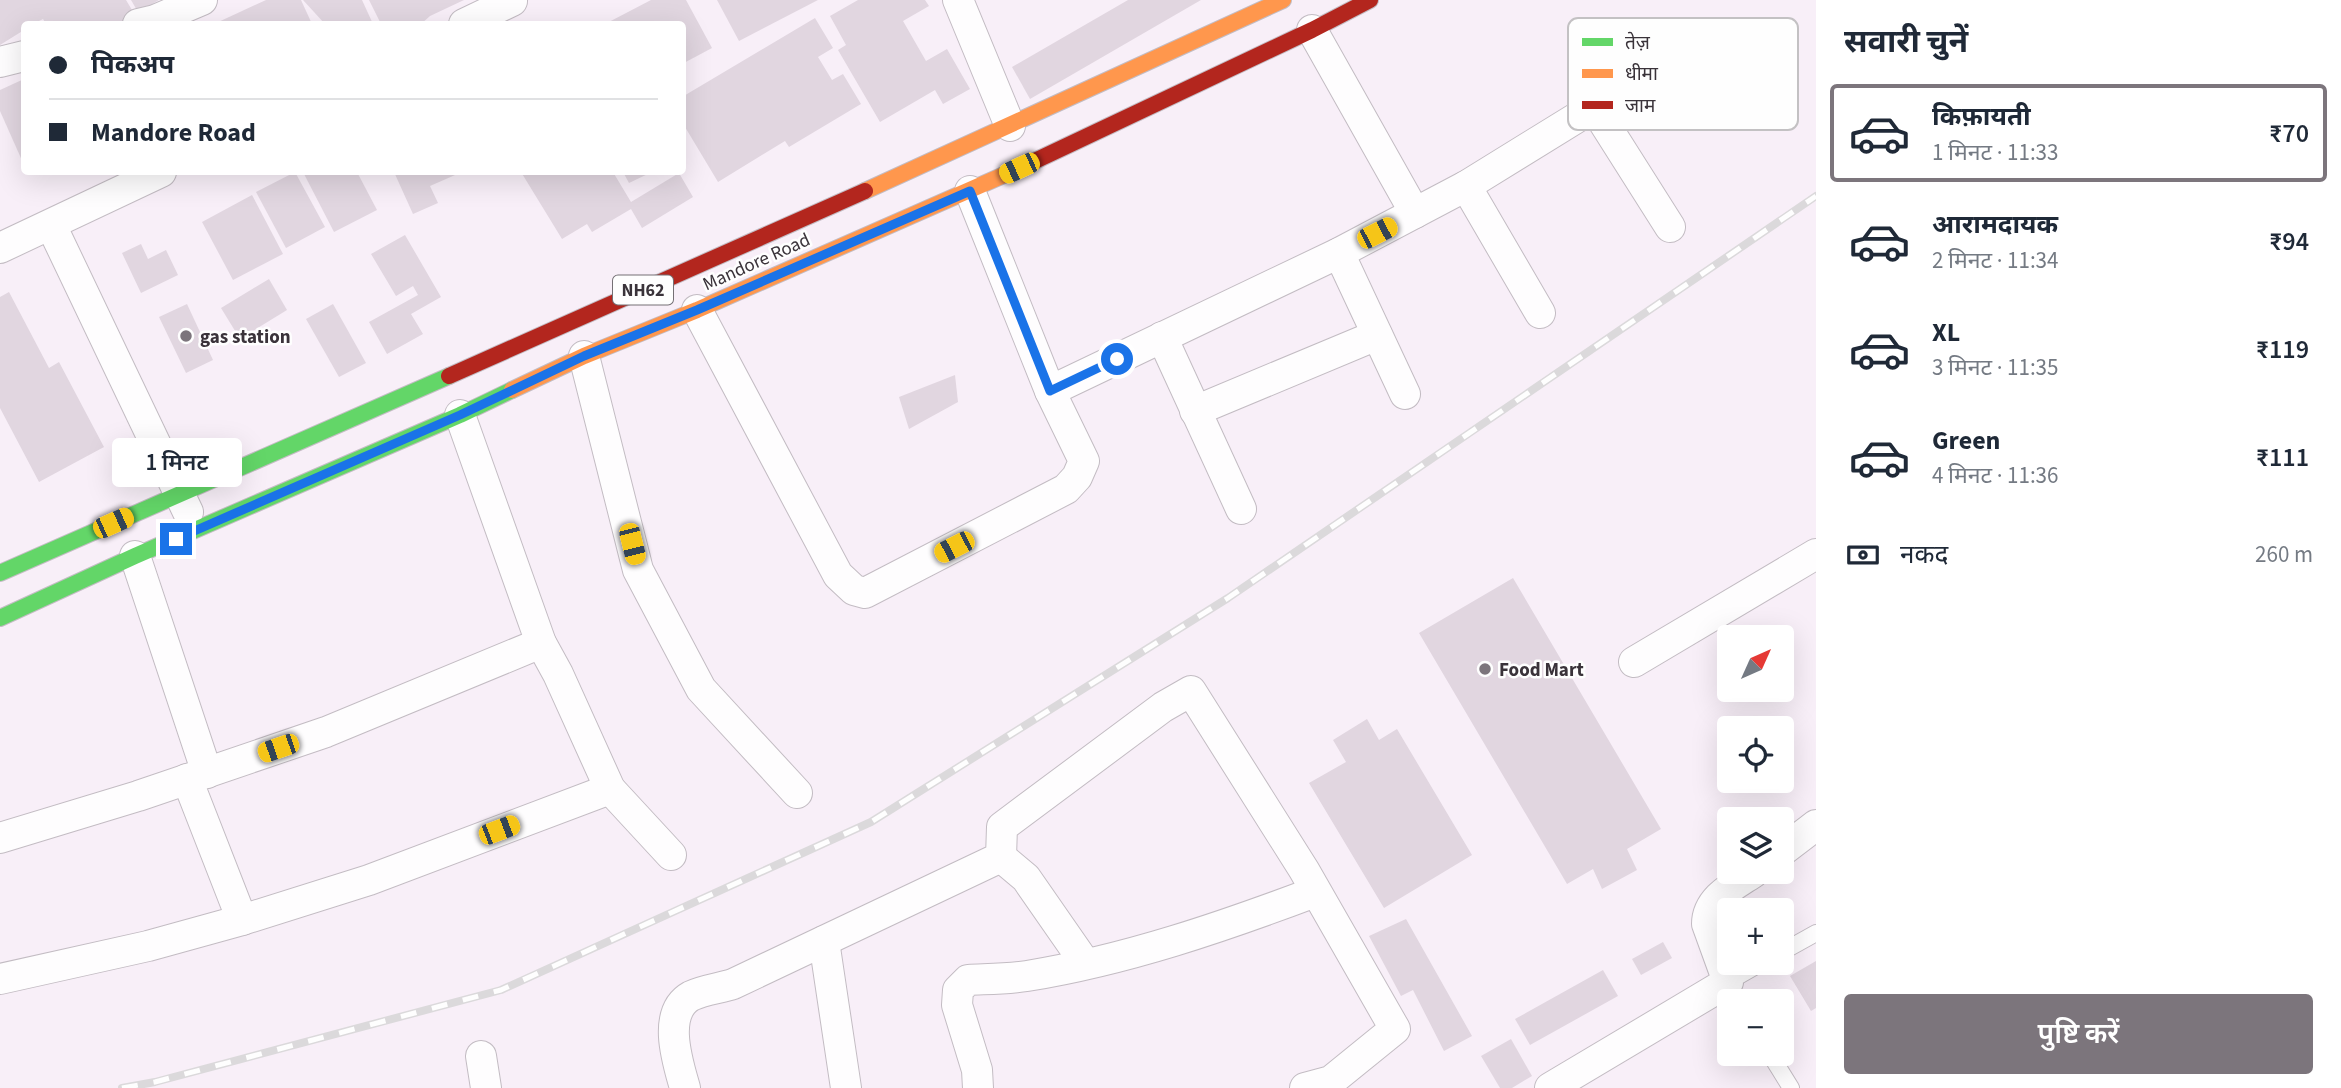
<!DOCTYPE html>
<html lang="hi">
<head>
<meta charset="utf-8">
<style>
  :root { --surface:#fff; --page:#f6f6f7; --text:#1f2937; --muted:#747a83; --line:#e0e1e3; --accent:#7c757c }
  body { margin:0; font-family:"Source Sans 3","Noto Sans Devanagari",sans-serif; background:var(--page); color:var(--text); height:100vh; display:flex; flex-direction:column; font-size:26px; white-space:nowrap }
  * { box-sizing:border-box; margin:0 }
  p { font-size:23px; color:var(--muted) }
  .icon { flex:none; width:38px; height:38px; fill:none; stroke:currentColor; stroke-width:2; stroke-linecap:round; stroke-linejoin:round }
  .map { position:relative; flex:1; overflow:hidden }
  .panel { display:flex; flex-direction:column; background:var(--surface); width:525px }
  .panel>* { flex:none }
  .guide { position:absolute; left:21px; top:21px; width:665px; height:154px; border-radius:7px; box-shadow:0 7px 28px #0002; display:grid; align-content:center; height:154px; padding:0 28px; background:var(--surface) }
  .needle { width:46px; rotate:45deg }
  .tools { position:absolute; left:1717px; top:625px; display:grid; gap:14px }
  .tools a { display:grid; place-items:center; width:77px; height:77px; border-radius:7px; background:var(--surface); box-shadow:0 7px 28px #0002; font-size:35px }
  .end { position:absolute; width:32px; height:32px; margin:-16px; border:9px solid #1a73e8; background:#fff; box-shadow:0 0 0 4px #fff }
  .from { border-radius:50% }
  .bubble { position:absolute; height:49px; border-radius:7px; background:var(--surface); box-shadow:0 7px 28px #0002; font-size:23px; font-weight:600; line-height:49px; text-align:center }
  .car { position:absolute; width:21px; height:42px; margin:-21px -10px; border-radius:9px; box-shadow:0 0 5px 2px #0007; background:linear-gradient(#f5c518 24%,#345 0 40%,#f5c518 0 76%,#345 0 86%,#f5c518 0) }
  .guide b { display:flex; align-items:center; gap:24px; height:66px; font-size:26px }
  .guide b+b { border-top:2px solid var(--line) }
  .guide i { width:18px; height:18px; background:var(--text) }
  ul { padding:0; list-style:none }
  li { display:flex; align-items:center; gap:21px; height:98px; margin:0 14px 10px; padding:0 14px; border:4px solid transparent; border-radius:7px }
  li div { flex:1 }
  li b { display:block; font-size:26px }
  li em { font-style:normal; font-weight:600 }
  li.selected { border-color:var(--accent) }
  li>.icon { width:63px; height:63px; stroke-width:1.5 }
  h2 { padding:0 28px; font-size:32px; line-height:84px }
  .pay { display:flex; align-items:center; gap:18px; height:77px; padding:0 28px; font-size:26px }
  .pay p { margin-inline-start:auto }
  .action { display:flex; gap:14px; margin-top:auto; padding:14px 28px }
  .action a { flex:1; height:80px; border-radius:7px; background:var(--accent); color:#fff; font-size:28px; font-weight:600; line-height:80px; text-align:center }
  main { display:flex; flex:1; min-height:0 }
  .map>svg:first-child { display:block }
  .building { fill:#e1d6e0 }
  .lines { fill:none; stroke-linecap:round; stroke-linejoin:round }
  .lane-casing { stroke:#c3bcc3; stroke-width:18 }
  .street-casing { stroke:#c3bcc3; stroke-width:32 }
  .fast-casing { stroke:#c3bcc3; stroke-width:18 }
  .slow-casing { stroke:#c3bcc3; stroke-width:18 }
  .jam-casing { stroke:#c3bcc3; stroke-width:18 }
  .lane { stroke:#fefdfe; stroke-width:16 }
  .street { stroke:#fefdfe; stroke-width:30 }
  .fast { stroke:#63d668; stroke-width:16 }
  .slow { stroke:#ff974d; stroke-width:16 }
  .jam { stroke:#b3261e; stroke-width:16 }
  .rail-casing { stroke:#dbd9db; stroke-width:8 }
  .rail { stroke:#fefefe; stroke-width:5; stroke-dasharray:16; stroke-linecap:butt }
  .route { stroke:#1a73e8; stroke-width:9 }
  .poi-dot { fill:#7c757c; stroke:#fefefe; stroke-width:2.5 }
  .labels { text-anchor:middle; stroke-width:5; stroke-linejoin:round; paint-order:stroke }
  .shield { fill:#fefefe; stroke:#757075; stroke-width:2 }
  .shield-label { font-size:18px; font-weight:bold; fill:#3a333a }
  .street-label { font-size:19px; fill:#3a333a; stroke:#fefefe }
  .poi-label { font-size:19px; font-weight:bold; fill:#3a333a; stroke:#fefefe; text-anchor:start }
  .key { fill:#fefefe; stroke:#c3c1c3; stroke-width:2 }
  .key-label { font-size:19px; fill:#3a333a }
</style>
</head>
<body>
<main>
<div class="map">
<svg width="1816" height="1088" viewBox="0 0 1816 1088">
  <rect width="100%" height="100%" fill="#f8eff8"/>
  <g class="building">
    <polygon points="0,0 126,0 135,15 119,24 46,24 43,19 33,24 24,24 24,30 0,45"/>
    <polygon points="131,0 159,0 138,12"/>
    <polygon points="266,0 301,0 312,24 214,24"/>
    <polygon points="303,0 362,0 373,24 325,24"/>
    <polygon points="369,0 464,0 430,16 421,24 381,24"/>
    <polygon points="651,0 686,0 712,48 682,64 682,24 605,24"/>
    <polygon points="717,0 818,0 739,41"/>
    <polygon points="858,0 925,0 929,6 903,21 926,61 947,49 970,89 943,104 935,90 880,122 838,50 846,45 830,16"/>
    <polygon points="1128,0 1201,0 1030,99 1012,67"/>
    <polygon points="815,18 833,48 818,57 832,80 843,74 861,104 789,147 785,141 718,182 682,122 682,97"/>
    <polygon points="24,79 24,165 0,111 0,90"/>
    <polygon points="295,172 325,227 286,248 256,192"/>
    <polygon points="303,172 357,172 377,210 334,232"/>
    <polygon points="394,172 462,172 430,186 438,203 413,214"/>
    <polygon points="521,172 613,172 631,202 679,173 693,197 642,228 631,209 592,232 587,224 562,239"/>
    <polygon points="623,172 652,172 629,183"/>
    <polygon points="252,195 283,254 233,280 202,222"/>
    <polygon points="405,235 441,297 411,314 423,334 387,354 369,322 418,295 413,286 396,296 371,254"/>
    <polygon points="141,244 148,259 166,250 178,275 141,293 122,253"/>
    <polygon points="269,279 287,310 240,339 221,308"/>
    <polygon points="9,292 49,368 59,362 104,447 39,482 0,408 0,297"/>
    <polygon points="187,304 213,360 186,373 159,317"/>
    <polygon points="333,304 366,363 339,377 306,319"/>
    <polygon points="955,375 958,402 909,429 899,397"/>
    <polygon points="1513,578 1661,829 1627,849 1637,870 1602,889 1593,869 1567,884 1419,633"/>
    <polygon points="1367,719 1379,740 1397,729 1472,855 1384,908 1309,783 1346,762 1333,740"/>
    <polygon points="1406,919 1472,1036 1444,1051 1413,990 1401,996 1369,936"/>
    <polygon points="1663,942 1672,958 1641,975 1632,959"/>
    <polygon points="1816,961 1816,1008 1811,1011 1790,976"/>
    <polygon points="1603,970 1618,996 1530,1045 1515,1019"/>
    <polygon points="1511,1039 1532,1076 1512,1088 1500,1088 1481,1056"/>
  </g>
  <g class="lines">
    <g class="lane-casing">
      <g id="lane">
        <polyline points="1782,952 1816,933"/>
        <polyline points="1739,1001 1728,982 1763,962"/>
        <polyline points="1770,1054 1791,1088"/>
      </g>
    </g>
    <g class="street-casing">
      <g id="street">
        <polyline points="958,0 1010,126"/>
        <polyline points="138,24 155,20 202,0"/>
        <polyline points="464,24 512,1"/>
        <polyline points="1312,30 1415,213"/>
        <polyline points="0,62 24,56"/>
        <polyline points="1466,186 1540,313"/>
        <polyline points="51,225 188,512"/>
        <polyline points="0,248 161,172"/>
        <polyline points="1339,253 1405,394"/>
        <polyline points="697,310 838,575 854,590 865,593 1066,489 1077,477 1084,461 1050,391 970,191"/>
        <polyline points="1162,337 1241,509"/>
        <polyline points="584,356 638,570 701,689 797,793"/>
        <polyline points="1050,391 1339,253 1466,186 1594,107 1670,227"/>
        <polyline points="1195,411 1377,335"/>
        <polyline points="460,415 541,643 558,674 610,789 671,855"/>
        <polyline points="135,556 207,773"/>
        <polyline points="1634,662 1816,554"/>
        <polyline points="187,779 242,920 369,880 610,789"/>
        <polyline points="0,838 138,796 326,732 541,643"/>
        <polyline points="1782,851 1816,825"/>
        <polyline points="1001,857 1026,878 1085,963"/>
        <polyline points="824,941 846,1088"/>
        <polyline points="0,979 148,946 242,920"/>
        <polyline points="481,1056 486,1088"/>
        <path d="M 685,1088 C 678,1063 661,1013 691,996 C 703,990 721,988 733,984 L 1001,857 L 1002,827 L 1163,707 L 1191,691 L 1304,870 L 1395,1029 L 1331,1081 L 1305,1088"/>
        <path d="M 978,1088 L 977,1070 L 957,1005 L 958,990 L 968,980 C 987,979 1008,979 1027,976 C 1126,960 1222,927 1315,892"/>
        <path d="M 1550,1088 L 1728,982 L 1707,924 C 1707,898 1735,885 1754,872"/>
      </g>
    </g>
    <g class="fast-casing">
      <g id="fast">
        <polyline points="0,573 449,376"/>
        <polyline points="0,618 135,556 460,415 512,390"/>
      </g>
    </g>
    <g class="slow-casing">
      <g id="slow">
        <polyline points="865,191 1283,0"/>
        <polyline points="512,390 584,356 697,310 1022,167"/>
      </g>
    </g>
    <g class="jam-casing">
      <g id="jam">
        <polyline points="1022,167 1312,30 1370,0"/>
        <polyline points="449,376 865,191"/>
      </g>
    </g>
    <use href="#lane" class="lane"/>
    <use href="#street" class="street"/>
    <use href="#fast" class="fast"/>
    <use href="#slow" class="slow"/>
    <use href="#jam" class="jam"/>
    <g class="rail-casing">
      <polyline id="rail" points="122,1088 155,1082 501,990 871,822 1228,598 1816,196"/>
    </g>
    <use href="#rail" class="rail"/>
  </g>
  <g class="lines">
    <polyline class="route" points="176,539 460,415 584,356 697,310 970,191 1050,391 1117,359"/>
  </g>
  <g class="poi-dot">
    <circle cx="186" cy="336" r="7"/>
    <circle cx="1485" cy="669" r="7"/>
  </g>
  <g class="labels">
    <rect class="shield" x="613" y="275.5" width="60" height="29" rx="5"/>
    <g class="shield-label">
      <text x="643" y="296">NH62</text>
    </g>
    <g class="street-label">
      <text transform="translate(756 261) rotate(-24)" y="7">Mandore Road</text>
    </g>
    <g class="poi-label">
      <text x="200" y="343">gas station</text>
      <text x="1499" y="676">Food Mart</text>
    </g>
  </g>
  <rect x="1568" y="18" width="230" height="112" rx="10" class="key"/>
  <rect x="1582" y="38" width="31" height="8" fill="#63d668"/>
  <rect x="1582" y="69" width="31" height="9" fill="#ff974d"/>
  <rect x="1582" y="101" width="31" height="8" fill="#b3261e"/>
  <g class="key-label">
    <text x="1625" y="49">तेज़</text>
    <text x="1625" y="80">धीमा</text>
    <text x="1625" y="112">जाम</text>
  </g>
</svg>
<div class="tools">
<a><svg class="needle" viewBox="-14 -14 28 28"><path d="M0-13l5 13h-10z" fill="#e53935"/><path d="M0 13l5-13h-10z" fill="#747a83"/></svg></a>
<a><svg class="icon" aria-label="locate" viewBox="0 0 24 24"><circle cx="12" cy="12" r="6"/><path d="M12 2v4M12 18v4M2 12h4M18 12h4"/></svg></a>
<a><svg class="icon" aria-label="layers" viewBox="0 0 24 24"><path d="M12 4l9 5-9 5-9-5zM3 14l9 5 9-5"/></svg></a>
<a>+</a>
<a>−</a>
</div>
<i class="end from" style="left:1117px;top:359px"></i>
<i class="end" style="left:176px;top:539px"></i>
<div class="bubble" style="left:112px;top:438px;width:130px">1 मिनट</div>
<i class="car" style="left:1019px;top:168px;rotate:245deg"></i>
<i class="car" style="left:1377px;top:233px;rotate:63deg"></i>
<i class="car" style="left:113px;top:523px;rotate:66deg"></i>
<i class="car" style="left:632px;top:544px;rotate:166deg"></i>
<i class="car" style="left:954px;top:547px;rotate:243deg"></i>
<i class="car" style="left:278px;top:748px;rotate:251deg"></i>
<i class="car" style="left:499px;top:830px;rotate:69deg"></i>
<div class="guide">
<b><i class="from"></i>पिकअप</b>
<b><i></i>Mandore Road</b>
</div>
</div>
<section class="panel">
<h2>सवारी चुनें</h2>
<ul>
<li class="selected"><svg class="icon" aria-label="car" viewBox="0 0 24 24"><path d="M5 17H2v-5l4-1 3-4h7l3 4 3 1v5h-3M9 17h6M6 11h13"/><circle cx="7" cy="17" r="2"/><circle cx="17" cy="17" r="2"/></svg><div><b>किफ़ायती</b><p>1 मिनट · 11:33</p></div><em>₹70</em></li>
<li><svg class="icon" aria-label="car" viewBox="0 0 24 24"><path d="M5 17H2v-5l4-1 3-4h7l3 4 3 1v5h-3M9 17h6M6 11h13"/><circle cx="7" cy="17" r="2"/><circle cx="17" cy="17" r="2"/></svg><div><b>आरामदायक</b><p>2 मिनट · 11:34</p></div><em>₹94</em></li>
<li><svg class="icon" aria-label="car" viewBox="0 0 24 24"><path d="M5 17H2v-5l4-1 3-4h7l3 4 3 1v5h-3M9 17h6M6 11h13"/><circle cx="7" cy="17" r="2"/><circle cx="17" cy="17" r="2"/></svg><div><b>XL</b><p>3 मिनट · 11:35</p></div><em>₹119</em></li>
<li><svg class="icon" aria-label="car" viewBox="0 0 24 24"><path d="M5 17H2v-5l4-1 3-4h7l3 4 3 1v5h-3M9 17h6M6 11h13"/><circle cx="7" cy="17" r="2"/><circle cx="17" cy="17" r="2"/></svg><div><b>Green</b><p>4 मिनट · 11:36</p></div><em>₹111</em></li>
</ul>
<div class="pay"><svg class="icon" aria-label="cash" viewBox="0 0 24 24"><path d="M3 7h18v10H3z"/><circle cx="12" cy="12" r="2"/></svg>नकद<p>260 m</p></div>
<div class="action"><a>पुष्टि करें</a></div>
</section>
</main>
</body>
</html>
